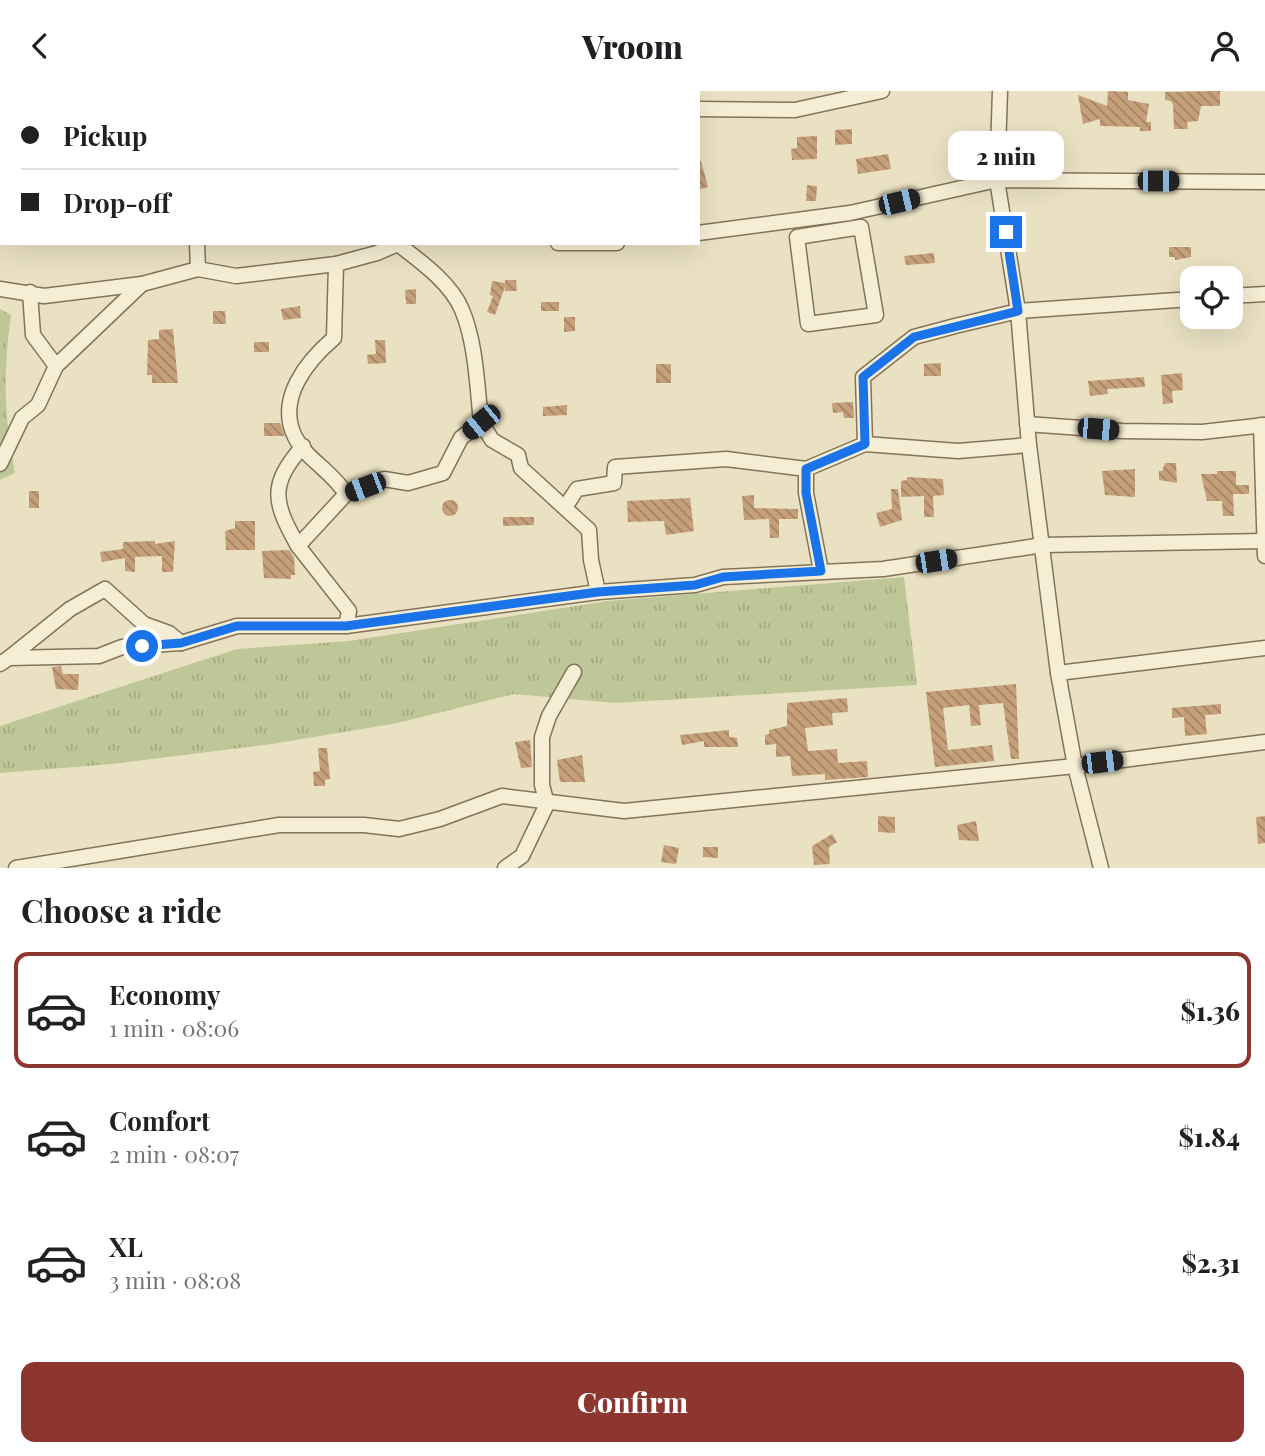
<!DOCTYPE html>
<html lang="en">
<head>
<meta charset="utf-8">
<style>
  :root { --surface:#fff; --page:#f6f6f6; --text:#202124; --muted:#757577; --line:#e0e0e0; --accent:#8d352f }
  body { margin:0; font-family:"Playfair Display",serif; background:var(--page); color:var(--text); height:100vh; display:flex; flex-direction:column; font-size:26px; white-space:nowrap }
  * { box-sizing:border-box; margin:0 }
  p { font-size:23px; color:var(--muted) }
  .icon { flex:none; width:38px; height:38px; fill:none; stroke:currentColor; stroke-width:2; stroke-linecap:round; stroke-linejoin:round }
  .map { position:relative; height:777px; overflow:hidden }
  .sheet { display:flex; flex-direction:column; background:var(--surface); flex:1 }
  .sheet>* { flex:none }
  .banner { position:absolute; left:0px; top:0px; width:700px; height:154px; box-shadow:0 7px 28px #0002; display:grid; align-content:center; height:154px; padding:0 21px; background:var(--surface) }
  .fabs { position:absolute; left:1180px; top:175px; display:grid; gap:14px }
  .fabs a { display:grid; place-items:center; width:63px; height:63px; border-radius:14px; background:var(--surface); box-shadow:0 7px 28px #0002; font-size:35px }
  .end { position:absolute; width:32px; height:32px; margin:-16px; border:9px solid #1a73e8; background:#fff; box-shadow:0 0 0 4px #fff }
  .from { border-radius:50% }
  .bubble { position:absolute; height:49px; border-radius:14px; background:var(--surface); box-shadow:0 7px 28px #0002; font-size:23px; font-weight:800; line-height:49px; text-align:center }
  .car { position:absolute; width:21px; height:42px; margin:-21px -10px; border-radius:9px; box-shadow:0 0 5px 2px #0007; background:linear-gradient(#222 24%,#8ab4d8 0 40%,#222 0 76%,#8ab4d8 0 86%,#222 0) }
  .banner b { display:flex; align-items:center; gap:24px; height:66px; font-size:26px }
  .banner b+b { border-top:2px solid var(--line) }
  .banner i { width:18px; height:18px; background:var(--text) }
  ul { padding:0; list-style:none }
  li { display:flex; align-items:center; gap:21px; height:116px; margin:0 14px 10px; padding:0 7px; border:4px solid transparent; border-radius:14px }
  li div { flex:1 }
  li b { display:block; font-size:26px }
  li em { font-style:normal; font-weight:800 }
  li.active { border-color:var(--accent) }
  li>.icon { width:63px; height:63px; stroke-width:1.5 }
  h2 { padding:0 21px; font-size:32px; line-height:84px }
  .button { display:flex; gap:14px; margin-top:auto; padding:14px 21px }
  .button a { flex:1; height:80px; border-radius:14px; background:var(--accent); color:#fff; font-size:28px; font-weight:800; line-height:80px; text-align:center }
  header { display:flex; justify-content:space-between; align-items:center; height:91px; padding:0 21px; background:var(--surface); font-size:32px; font-weight:800 }
  .map>svg:first-child { display:block }
  .grass { fill:url(#grass-tufts) }
  .building { fill:url(#building-back-hatch) }
  .lines { fill:none; stroke-linecap:round; stroke-linejoin:round }
  .minor-casing { stroke:#83735a; stroke-width:17 }
  .minor { stroke:#f6eed4; stroke-width:14 }
  .route { stroke:#1a73e8; stroke-width:9 }
</style>
</head>
<body>
<header><svg class="icon" aria-label="back" viewBox="0 0 24 24"><path d="M15 5l-7 7 7 7"/></svg>Vroom<svg class="icon" aria-label="person" viewBox="0 0 24 24"><circle cx="12" cy="8" r="4"/><path d="M4 21q1-7 8-7t8 7"/></svg></header>
<div class="map">
<svg width="1265" height="777" viewBox="0 0 1265 777">
  <defs>
    <pattern id="grass-tufts" width="24" height="20" patternUnits="userSpaceOnUse" patternTransform="scale(1.75)"><rect width="24" height="20" fill="#bec797"/><path d="M3 7l-1-3M5 7V3M7 7l1-3M15 17l-1-3M17 17v-4M19 17l1-3" fill="none" stroke="#a4ab82"/></pattern>
    <pattern id="building-back-hatch" width="6" height="6" patternUnits="userSpaceOnUse" patternTransform="scale(1.75)"><rect width="6" height="6" fill="#c6a07a"/><path d="M-1 5l2 2M0 0l6 6M5-1l2 2" fill="none" stroke="#a18363"/></pattern>
  </defs>
  <rect width="100%" height="100%" fill="#eae1c2"/>
  <g class="grass">
    <path d="M 0,218 L 11,224 C 3,281 4,325 15,382 L 0,389 Z"/>
    <polygon points="904,486 917,594 615,612 514,603 398,632 272,653 112,673 0,682 0,635 237,558 349,550 608,510"/>
  </g>
  <g class="building">
    <polygon points="1108,0 1128,1 1128,9 1149,13 1146,31 1151,31 1151,40 1140,40 1140,36 1100,35 1100,28 1083,33 1078,4 1107,15"/>
    <polygon points="1220,0 1220,15 1201,15 1198,30 1187,31 1188,38 1174,38 1173,14 1171,10 1165,9 1165,1"/>
    <polygon points="852,38 852,53 835,54 835,39"/>
    <polygon points="817,45 817,68 792,69 791,58 797,57 797,46"/>
    <polygon points="888,63 891,78 858,83 856,68"/>
    <polygon points="698,70 701,70 708,96 698,99"/>
    <polygon points="807,94 817,95 816,110 806,110"/>
    <polygon points="1169,156 1191,156 1191,166 1175,169 1175,166 1169,166"/>
    <polygon points="934,162 935,172 906,174 904,165"/>
    <polygon points="505,189 516,189 517,200 505,200 505,196 495,224 487,221 493,205 490,204 492,190 505,192"/>
    <polygon points="416,198 416,213 406,213 405,199"/>
    <rect x="541" y="211" width="18" height="9"/>
    <polygon points="300,215 301,227 283,229 281,218"/>
    <polygon points="213,220 225,220 226,233 213,233"/>
    <polygon points="564,226 575,226 575,240 564,241"/>
    <polygon points="173,238 178,292 152,292 152,284 147,284 148,249 159,248 159,239"/>
    <polygon points="375,249 385,249 386,272 368,273 367,264 376,263"/>
    <rect x="254" y="251" width="15" height="10"/>
    <polygon points="941,272 941,285 924,285 924,273"/>
    <rect x="656" y="273" width="15" height="19"/>
    <polygon points="1182,282 1183,299 1172,300 1173,312 1163,313 1161,284"/>
    <polygon points="1144,286 1145,296 1107,298 1108,303 1090,305 1088,290"/>
    <polygon points="853,311 854,327 844,327 843,321 833,322 832,312"/>
    <polygon points="567,314 567,324 543,325 543,316"/>
    <polygon points="264,332 280,332 285,345 264,345"/>
    <polygon points="1165,372 1176,372 1177,392 1159,389 1159,380 1162,380"/>
    <polygon points="1135,378 1135,406 1105,404 1102,380"/>
    <polygon points="1217,380 1236,380 1236,394 1249,394 1249,403 1233,403 1234,425 1223,425 1222,410 1207,410 1201,383 1217,383"/>
    <polygon points="907,386 943,388 944,404 933,405 934,426 924,426 924,405 901,406 901,390 907,389"/>
    <polygon points="891,398 898,398 902,429 880,436 876,422 892,418"/>
    <rect x="29" y="400" width="10" height="17"/>
    <polygon points="754,404 754,417 798,418 798,428 779,428 779,447 770,447 769,428 744,429 742,405"/>
    <polygon points="690,407 694,440 666,444 664,430 628,431 627,410"/>
    <circle cx="450" cy="417" r="8"/>
    <polygon points="503,426 534,426 534,434 503,435"/>
    <polygon points="235,430 255,430 255,459 226,459 225,440 235,437"/>
    <polygon points="155,450 155,453 175,450 173,481 162,481 162,465 135,466 135,481 125,480 125,467 102,471 100,461 123,458 123,451"/>
    <polygon points="289,459 294,466 295,484 291,484 291,488 264,487 262,460"/>
    <polygon points="61,575 63,583 79,583 78,599 56,598 52,576"/>
    <polygon points="1016,593 1019,668 1011,668 1003,612 979,614 981,634 971,635 969,614 943,617 948,659 992,654 994,670 935,676 926,601"/>
    <polygon points="847,607 848,621 832,622 833,634 805,637 808,660 837,658 838,672 867,670 868,686 825,689 825,683 792,685 790,665 776,666 776,653 765,654 765,644 769,643 769,639 787,635 787,612"/>
    <polygon points="1221,613 1221,623 1205,624 1207,643 1185,645 1184,626 1172,627 1172,617"/>
    <polygon points="729,639 729,646 737,647 738,656 704,656 704,650 682,654 680,644"/>
    <polygon points="530,649 532,676 521,677 515,651"/>
    <polygon points="318,657 327,657 330,688 325,689 325,695 314,695 313,681 320,680"/>
    <polygon points="582,664 585,691 560,691 557,669"/>
    <polygon points="878,725 895,726 895,742 878,741"/>
    <polygon points="1265,725 1265,752 1258,753 1256,726"/>
    <polygon points="976,730 979,750 959,749 957,734"/>
    <polygon points="832,743 837,751 829,756 830,773 814,774 812,755"/>
    <polygon points="664,754 679,757 676,773 661,771"/>
    <polygon points="703,756 718,756 718,767 703,766"/>
  </g>
  <g class="lines">
    <g class="minor-casing">
      <g id="minor">
        <polyline points="154,0 155,2"/>
        <polyline points="375,0 375,2"/>
        <polyline points="1000,0 997,89 1018,220 1029,354 1058,582 1075,675 1101,777"/>
        <polyline points="698,18 795,19 882,0"/>
        <polygon points="861,136 876,224 808,233 797,146"/>
        <polyline points="698,142 850,122 997,89 1265,91"/>
        <polyline points="197,152 198,178"/>
        <polyline points="558,152 617,152"/>
        <path d="M 336,173 L 334,247 C 307,270 276,308 295,346 C 306,368 333,381 346,403"/>
        <polyline points="0,198 44,205 142,193 198,178 236,185 336,173 377,162 400,152"/>
        <polyline points="30,201 33,244 56,275"/>
        <polyline points="1230,205 1265,203"/>
        <polyline points="481,331 492,349 518,364 521,377 589,439 591,469 598,501"/>
        <polyline points="1027,333 1122,340 1202,341 1265,334"/>
        <polyline points="1261,334 1265,465"/>
        <polyline points="865,353 863,286 914,246 955,235 1018,220 1192,208"/>
        <polyline points="0,373 22,327 38,314 56,275 142,193"/>
        <polyline points="806,378 806,402 821,480"/>
        <polyline points="566,415 577,398 614,392 615,376 726,368 806,378 865,353 958,360 1029,354"/>
        <path d="M 298,455 C 274,412 268,395 303,355"/>
        <path d="M 346,535 L 349,520 L 298,455 L 346,403 L 384,388 L 408,392 L 443,382 L 461,347 L 481,331 C 477,295 476,252 462,219 C 451,192 420,170 398,153"/>
        <polyline points="9,567 70,518 105,498 144,533 169,542 181,552"/>
        <polyline points="0,573 9,567 99,565 122,556 181,552 237,535 346,535 598,501 695,494 723,486 883,478 1043,454 1265,450"/>
        <polyline points="1058,582 1265,557"/>
        <polyline points="16,777 279,734 364,734 399,738 440,728 502,705 624,720 1075,675 1265,651"/>
        <polyline points="505,777 522,765 547,713 542,694 542,646 549,625 574,581"/>
      </g>
    </g>
    <use href="#minor" class="minor"/>
  </g>
  <g class="lines">
    <polyline class="route" points="142,555 181,552 237,535 346,535 598,501 695,494 723,486 821,480 806,402 806,378 865,353 863,286 914,246 1018,220 1006,141"/>
  </g>
</svg>
<div class="fabs">
<a><svg class="icon" aria-label="locate" viewBox="0 0 24 24"><circle cx="12" cy="12" r="6"/><path d="M12 2v4M12 18v4M2 12h4M18 12h4"/></svg></a>
</div>
<i class="end from" style="left:142px;top:555px"></i>
<i class="end" style="left:1006px;top:141px"></i>
<div class="bubble" style="left:948px;top:40px;width:116px">2 min</div>
<i class="car" style="left:1158px;top:90px;rotate:90deg"></i>
<i class="car" style="left:899px;top:111px;rotate:77deg"></i>
<i class="car" style="left:481px;top:331px;rotate:231deg"></i>
<i class="car" style="left:1098px;top:338px;rotate:95deg"></i>
<i class="car" style="left:365px;top:396px;rotate:249deg"></i>
<i class="car" style="left:936px;top:470px;rotate:81deg"></i>
<i class="car" style="left:1102px;top:671px;rotate:83deg"></i>
<div class="banner">
<b><i class="from"></i>Pickup</b>
<b><i></i>Drop-off</b>
</div>
</div>
<section class="sheet">
<h2>Choose a ride</h2>
<ul>
<li class="active"><svg class="icon" aria-label="car" viewBox="0 0 24 24"><path d="M5 17H2v-5l4-1 3-4h7l3 4 3 1v5h-3M9 17h6M6 11h13"/><circle cx="7" cy="17" r="2"/><circle cx="17" cy="17" r="2"/></svg><div><b>Economy</b><p>1 min · 08:06</p></div><em>$1.36</em></li>
<li><svg class="icon" aria-label="car" viewBox="0 0 24 24"><path d="M5 17H2v-5l4-1 3-4h7l3 4 3 1v5h-3M9 17h6M6 11h13"/><circle cx="7" cy="17" r="2"/><circle cx="17" cy="17" r="2"/></svg><div><b>Comfort</b><p>2 min · 08:07</p></div><em>$1.84</em></li>
<li><svg class="icon" aria-label="car" viewBox="0 0 24 24"><path d="M5 17H2v-5l4-1 3-4h7l3 4 3 1v5h-3M9 17h6M6 11h13"/><circle cx="7" cy="17" r="2"/><circle cx="17" cy="17" r="2"/></svg><div><b>XL</b><p>3 min · 08:08</p></div><em>$2.31</em></li>
</ul>
<div class="button"><a>Confirm</a></div>
</section>
</body>
</html>
